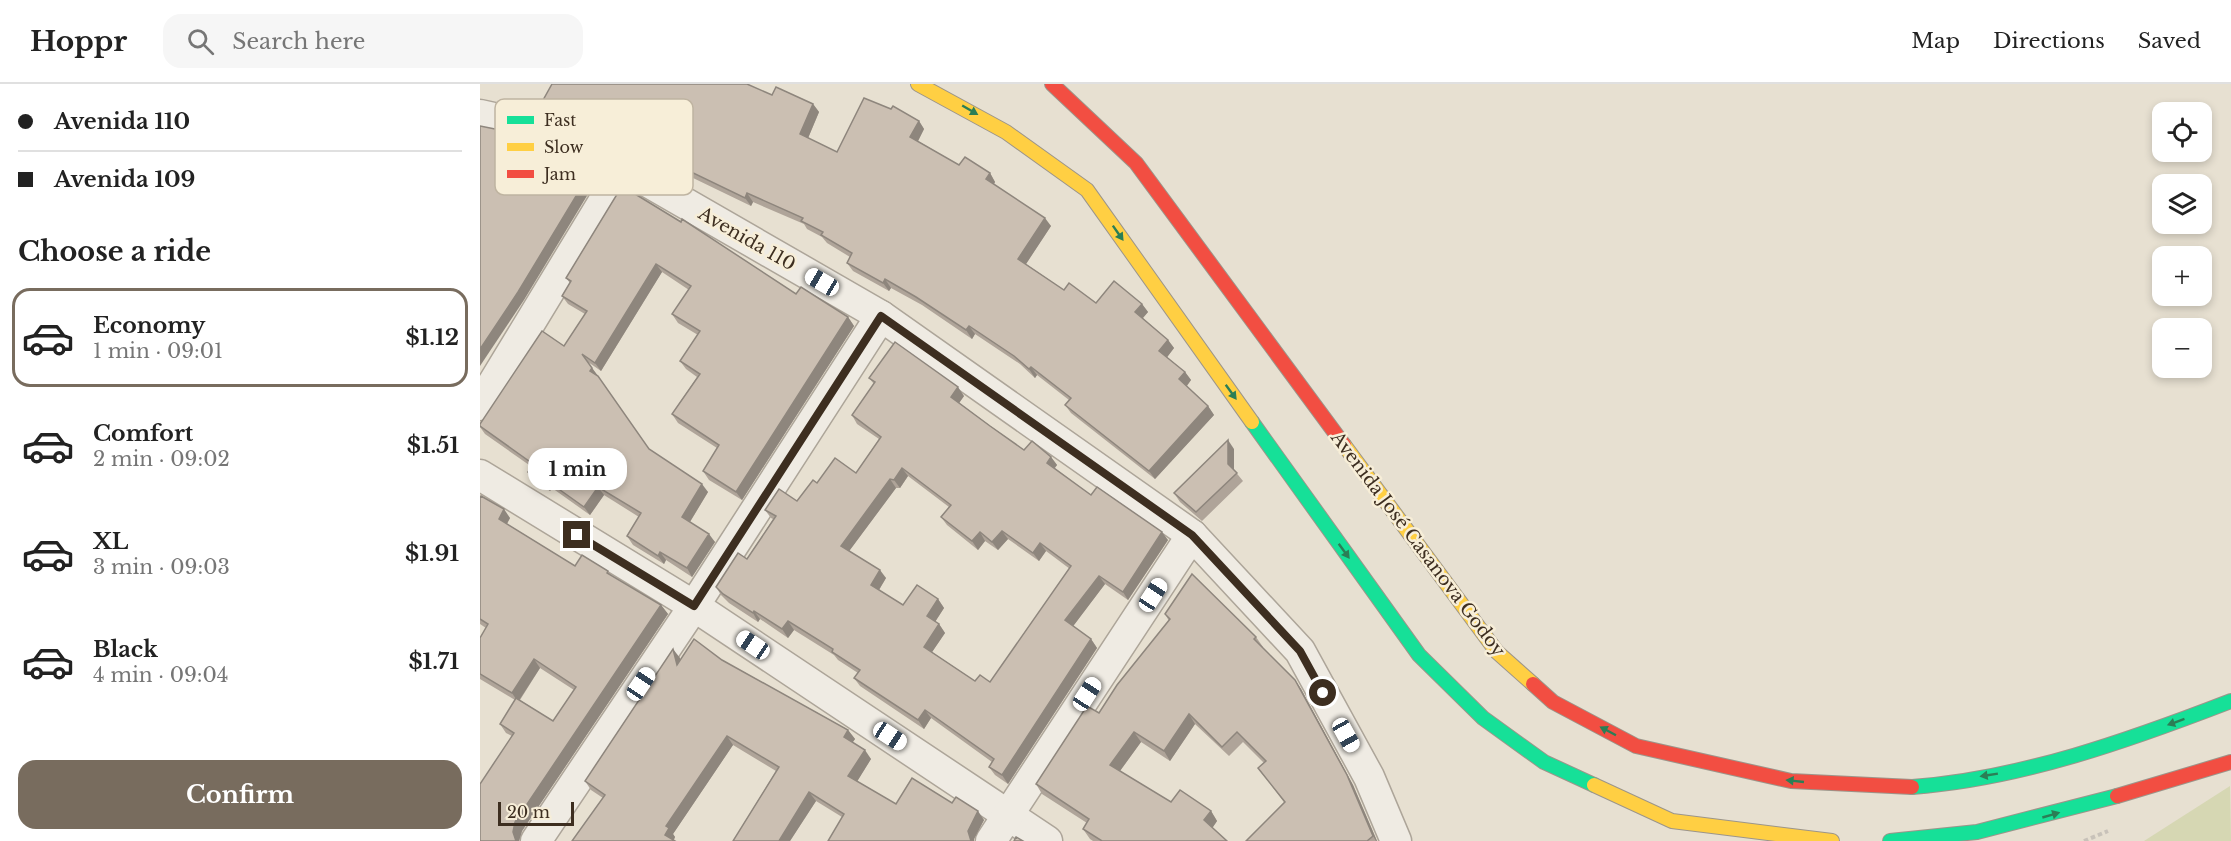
<!DOCTYPE html>
<html lang="en">
<head>
<meta charset="utf-8">
<style>
  :root { --surface:#fff; --page:#f6f6f6; --text:#222; --muted:#767676; --line:#e0e0e0; --accent:#786c5e }
  body { margin:0; font-family:"Libre Baskerville",serif; background:var(--page); color:var(--text); height:100vh; display:flex; flex-direction:column; font-size:22px; white-space:nowrap }
  * { box-sizing:border-box; margin:0 }
  p { font-size:20px; color:var(--muted) }
  .icon { flex:none; width:33px; height:33px; fill:none; stroke:currentColor; stroke-width:2; stroke-linecap:round; stroke-linejoin:round }
  .map { position:relative; flex:1; overflow:hidden }
  .details { display:flex; flex-direction:column; background:var(--surface); width:480px }
  .details>* { flex:none }
  .hud { display:grid; align-content:center; height:132px; padding:0 18px; background:var(--surface) }
  .fabs { position:absolute; left:1672px; top:18px; display:grid; gap:12px }
  .fabs a { display:grid; place-items:center; width:60px; height:60px; border-radius:12px; background:var(--surface); box-shadow:0 3px 9px #0003; font-size:30px }
  .scale { position:absolute; left:18px; bottom:15px; width:76px; box-sizing:border-box; padding-left:6px; border:3px solid #3d2e20; border-top:0; font-size:16px; line-height:21px; white-space:nowrap; color:#3d2e20; -webkit-text-stroke:4px #f7eed8; paint-order:stroke }
  .end { position:absolute; width:27px; height:27px; margin:-14px; border:8px solid #3d2e20; background:#fff; box-shadow:0 0 0 3px #fff }
  .from { border-radius:50% }
  .bubble { position:absolute; height:42px; border-radius:18px; background:var(--surface); box-shadow:0 3px 9px #0003; font-size:20px; font-weight:700; line-height:42px; text-align:center }
  .car { position:absolute; width:18px; height:36px; margin:-18px -9px; border-radius:8px; box-shadow:0 0 4px 2px #0007; background:linear-gradient(#fff 24%,#345 0 40%,#fff 0 76%,#345 0 86%,#fff 0) }
  .hud b { display:flex; align-items:center; gap:21px; height:57px; font-size:22px }
  .hud b+b { border-top:2px solid var(--line) }
  .hud i { width:15px; height:15px; background:var(--text) }
  ul { padding:0; list-style:none }
  li { display:flex; align-items:center; gap:18px; height:99px; margin:0 12px 9px; padding:0 6px; border:3px solid transparent; border-radius:18px }
  li div { flex:1 }
  li b { display:block; font-size:22px }
  li em { font-style:normal; font-weight:700 }
  li.current { border-color:var(--accent) }
  li>.icon { width:54px; height:54px; stroke-width:1.5 }
  h2 { padding:0 18px; font-size:27px; line-height:72px }
  .button { display:flex; gap:12px; margin-top:auto; padding:12px 18px }
  .button a { flex:1; height:69px; border-radius:18px; background:var(--accent); color:#fff; font-size:24px; font-weight:700; line-height:69px; text-align:center }
  header { display:flex; align-items:center; gap:36px; box-sizing:border-box; height:84px; padding:0 30px; background:var(--surface); border-bottom:2px solid var(--line) }
  header strong { font-size:28px }
  nav { display:flex; gap:33px; margin-inline-start:auto; font-size:21px }
  .search { width:420px; height:54px; background:var(--page); display:flex; align-items:center; gap:15px; box-sizing:border-box; padding:0 21px; border-radius:18px; color:var(--muted); font-size:22px }
  main { display:flex; flex:1; min-height:0 }
  .map>svg:first-child { display:block }
  .green { fill:#d6d7b3 }
  .lines { fill:none; stroke-linecap:round; stroke-linejoin:round }
  .street-casing { stroke:#ada599; stroke-width:33 }
  .fast-casing { stroke:#9c958a; stroke-width:16 }
  .slow-casing { stroke:#9c958a; stroke-width:16 }
  .jam-casing { stroke:#9c958a; stroke-width:16 }
  .path { stroke:#c8c2b9; stroke-width:4; stroke-dasharray:4.5 3; stroke-linecap:butt }
  .street { stroke:#efebe3; stroke-width:30 }
  .fast { stroke:#16e098; stroke-width:14 }
  .slow { stroke:#ffcf43; stroke-width:14 }
  .jam { stroke:#f24e42; stroke-width:14 }
  .wall { fill:#afa499; fill-rule:evenodd }
  .shaded-wall { fill:#8e867d }
  .building { fill:#cbbfb2; stroke:#8e867d; stroke-width:1.5; fill-rule:evenodd }
  .oneway { fill:#2b7e56 }
  .route { stroke:#3d2e20; stroke-width:8 }
  .labels { text-anchor:middle; stroke-width:5; stroke-linejoin:round; paint-order:stroke }
  .street-label { font-size:18px; fill:#3d2e20; stroke:#f7eed8 }
  .key { fill:#f7eed8; stroke:#bfb4a1; stroke-width:1.5 }
  .key-label { font-size:16px; fill:#3d2e20 }
</style>
</head>
<body>
<header>
<strong>Hoppr</strong>
<div class="search"><svg class="icon" aria-label="search" viewBox="0 0 24 24"><circle cx="10" cy="10" r="6"/><path d="M15 15l6 6"/></svg>Search here</div>
<nav><a>Map</a><a>Directions</a><a>Saved</a></nav>
</header>
<main>
<section class="details">
<div class="hud">
<b><i class="from"></i>Avenida 110</b>
<b><i></i>Avenida 109</b>
</div>
<h2>Choose a ride</h2>
<ul>
<li class="current"><svg class="icon" aria-label="car" viewBox="0 0 24 24"><path d="M5 17H2v-5l4-1 3-4h7l3 4 3 1v5h-3M9 17h6M6 11h13"/><circle cx="7" cy="17" r="2"/><circle cx="17" cy="17" r="2"/></svg><div><b>Economy</b><p>1 min · 09:01</p></div><em>$1.12</em></li>
<li><svg class="icon" aria-label="car" viewBox="0 0 24 24"><path d="M5 17H2v-5l4-1 3-4h7l3 4 3 1v5h-3M9 17h6M6 11h13"/><circle cx="7" cy="17" r="2"/><circle cx="17" cy="17" r="2"/></svg><div><b>Comfort</b><p>2 min · 09:02</p></div><em>$1.51</em></li>
<li><svg class="icon" aria-label="car" viewBox="0 0 24 24"><path d="M5 17H2v-5l4-1 3-4h7l3 4 3 1v5h-3M9 17h6M6 11h13"/><circle cx="7" cy="17" r="2"/><circle cx="17" cy="17" r="2"/></svg><div><b>XL</b><p>3 min · 09:03</p></div><em>$1.91</em></li>
<li><svg class="icon" aria-label="car" viewBox="0 0 24 24"><path d="M5 17H2v-5l4-1 3-4h7l3 4 3 1v5h-3M9 17h6M6 11h13"/><circle cx="7" cy="17" r="2"/><circle cx="17" cy="17" r="2"/></svg><div><b>Black</b><p>4 min · 09:04</p></div><em>$1.71</em></li>
</ul>
<div class="button"><a>Confirm</a></div>
</section>
<div class="map">
<svg width="1751" height="757" viewBox="0 0 1751 757">
  <rect width="100%" height="100%" fill="#e7e0d1"/>
  <polygon class="green" points="1750,702 1751,757 1664,757"/>
  <g class="lines">
    <g class="street-casing">
      <g id="street">
        <polyline points="0,31 36,39 144,84 401,232 712,451 820,567 889,693 916,757"/>
        <polyline points="0,321 144,84"/>
        <polyline points="0,391 214,522 567,757"/>
        <polyline points="56,757 214,522 401,232"/>
        <polyline points="511,757 712,451"/>
      </g>
    </g>
    <g class="fast-casing">
      <g id="fast">
        <polyline points="772,338 939,571 1003,634 1064,678 1114,701"/>
        <path d="M 1432,703 C 1541,695 1650,656 1751,617"/>
        <polyline points="1410,757 1497,748 1637,712"/>
      </g>
    </g>
    <g class="slow-casing">
      <g id="slow">
        <polyline points="438,0 526,48 607,106 772,338"/>
        <polyline points="864,361 1017,568 1053,600"/>
        <polyline points="1114,701 1192,737 1352,757"/>
      </g>
    </g>
    <g class="jam-casing">
      <g id="jam">
        <polyline points="572,0 656,79 864,361"/>
        <polyline points="1053,600 1073,618 1156,662 1311,697 1432,703"/>
        <polyline points="1637,712 1751,678"/>
      </g>
    </g>
    <polyline class="path" points="1604,757 1628,747"/>
    <use href="#street" class="street"/>
    <use href="#fast" class="fast"/>
    <use href="#slow" class="slow"/>
    <use href="#jam" class="jam"/>
  </g>
  <g class="wall">
    <polygon points="292,11 333,20 339,28 328,54 357,68 439,37 444,45 438,57 479,81 510,89 515,98 514,100 571,142 546,180 584,206 616,219 662,220 668,228 663,234 688,256 694,264 687,273 705,288 711,296 707,302 728,322 734,331 675,395 591,329 585,321 589,316 557,291 555,294 540,280 495,250 492,255 442,221 411,204 409,207 373,187 367,179 370,173 347,159 342,153 327,145 324,140 273,118 271,122 151,64 146,66 128,58 68,26 62,18"/>
    <polygon points="142,102 316,210 368,233 374,242 262,416 229,396 223,387 237,364 198,339 192,330 217,293 206,285 200,277 218,251 198,239 192,230 209,206 182,188 121,287 108,278 169,365 228,408 210,438 235,458 212,493 186,476 184,480 153,461 147,452 159,433 124,411 110,431 72,404 70,407 54,397 48,388 52,383 5,350 0,343 0,340 84,262 105,230 88,220 82,212 90,199 86,194"/>
    <path d="M 389,294 L 484,312 L 479,319 L 544,366 L 571,373 L 577,381 L 575,384 L 611,411 L 688,456 L 648,516 L 625,500 L 593,542 L 611,555 L 617,564 L 528,700 L 515,691 L 509,683 L 512,678 L 451,634 L 444,645 L 380,602 L 374,594 L 378,589 L 358,576 L 354,571 L 314,546 L 308,554 L 280,535 L 278,538 L 249,519 L 241,511 L 236,503 L 267,475 L 293,435 L 291,434 L 285,426 L 317,417 L 337,399 L 376,389 L 399,355 L 377,340 L 372,331 L 394,300 ZM 428,392 L 469,423 L 461,433 L 467,441 L 498,466 L 505,457 L 518,466 L 528,455 L 559,477 L 566,467 L 590,485 L 510,598 L 495,597 L 452,568 L 465,549 L 459,540 L 455,538 L 464,524 L 458,515 L 423,521 L 399,506 L 406,494 L 369,467 L 416,404 L 420,404 Z"/>
    <polygon points="754,365 754,386 763,397 722,437 700,418 694,409"/>
    <path d="M 0,414 L 30,434 L 27,440 L 95,482 L 128,487 L 132,492 L 181,521 L 188,530 L 42,747 L 39,757 L 0,757 L 32,652 L 26,649 L 20,640 L 35,616 L 0,595 L 0,554 L 6,544 L 0,540 ZM 60,584 L 94,606 L 73,637 L 40,616 Z"/>
    <polygon points="685,530 776,553 783,563 782,563 815,596 821,605 873,701 897,757 766,757 804,718 778,684 784,679 763,658 749,672 715,640 690,677 661,658 640,687 691,718 731,727 737,737 732,744 747,757 613,757 610,755 603,745 607,739 562,710 556,700 619,629 689,537"/>
    <polygon points="193,565 200,576 242,576 368,646 375,655 372,659 391,675 377,697 416,720 472,719 504,736 494,755 362,733 336,717 310,757 253,757 296,687 253,661 193,750 195,753 194,756 123,714 111,706 105,697"/>
  </g>
  <g class="shaded-wall">
    <polygon points="333,20 339,28 326,59 320,50"/>
    <polygon points="439,37 444,45 436,61 430,53"/>
    <polygon points="113,84 119,92 44,216 0,282 0,265"/>
    <polygon points="510,89 515,98 512,103 506,95"/>
    <polygon points="267,109 273,118 271,122 265,114"/>
    <polygon points="565,134 571,142 544,183 538,175"/>
    <polygon points="176,180 182,188 121,287 115,279"/>
    <polygon points="405,195 411,204 409,207 403,199"/>
    <polygon points="662,220 668,228 661,236 655,228"/>
    <polygon points="368,233 374,242 262,416 256,408"/>
    <polygon points="489,242 495,250 492,255 486,246"/>
    <polygon points="688,256 694,264 685,276 679,267"/>
    <polygon points="551,283 557,291 555,294 549,285"/>
    <polygon points="112,284 118,292 110,287"/>
    <polygon points="705,288 711,296 705,304 699,295"/>
    <polygon points="478,303 484,312 477,322 471,313"/>
    <polygon points="728,322 734,331 675,395 669,387"/>
    <polygon points="748,356 754,365 754,388 748,380"/>
    <polygon points="571,373 577,381 572,387 567,379"/>
    <polygon points="422,384 428,392 420,404 414,396"/>
    <polygon points="410,395 416,404 367,470 361,462"/>
    <polygon points="66,396 72,404 70,407 64,399"/>
    <polygon points="222,400 228,408 208,441 202,433"/>
    <polygon points="118,403 124,411 110,431 104,423"/>
    <polygon points="24,425 30,434 25,443 19,435"/>
    <polygon points="522,447 528,455 518,466 512,458"/>
    <polygon points="500,448 505,457 498,466 492,457"/>
    <polygon points="682,448 688,456 648,516 643,508"/>
    <polygon points="229,450 235,458 212,493 207,484"/>
    <polygon points="560,459 566,467 559,477 553,469"/>
    <polygon points="180,468 186,476 184,480 178,472"/>
    <polygon points="400,486 406,494 397,509 391,501"/>
    <polygon points="619,492 625,500 591,545 585,536"/>
    <polygon points="458,515 464,524 453,541 447,532"/>
    <polygon points="181,521 188,530 42,747 39,757 36,757 33,748 35,738"/>
    <polygon points="274,527 280,535 278,538 273,529"/>
    <polygon points="308,537 314,546 308,554 302,545"/>
    <polygon points="459,540 465,549 450,571 444,563"/>
    <polygon points="611,555 617,564 528,700 522,691"/>
    <polygon points="193,565 200,574 203,589 197,581"/>
    <polygon points="54,575 60,584 38,618 32,609"/>
    <polygon points="815,596 821,605 873,701 897,757 896,757 893,752"/>
    <polygon points="445,626 451,634 444,645 438,636"/>
    <polygon points="709,630 715,640 690,677 684,667"/>
    <polygon points="368,646 375,655 370,662 364,653"/>
    <polygon points="654,648 661,658 637,691 630,681"/>
    <polygon points="247,652 253,661 193,750 195,753 193,757 185,751 186,742"/>
    <polygon points="385,666 391,675 375,701 368,692"/>
    <polygon points="329,708 336,717 310,757 299,757"/>
    <polygon points="498,727 504,736 494,755 494,757 491,757 488,747"/>
    <polygon points="731,727 737,737 731,746 724,736"/>
  </g>
  <g class="building">
    <polygon points="72,0 267,0 292,11 296,3 333,20 320,50 357,68 384,14 411,25 413,22 439,37 430,53 479,81 485,73 510,89 506,95 565,134 538,175 584,206 589,199 616,219 634,197 662,220 655,228 688,256 679,267 705,288 699,295 728,322 669,387 585,321 591,314 551,283 549,285 534,272 489,242 486,246 436,213 405,195 403,199 367,179 372,169 341,151 343,148 321,137 323,134 267,109 265,114 145,56 140,58 122,50 62,18"/>
    <polygon points="0,42 25,47 113,84 38,208 0,265"/>
    <polygon points="142,102 201,138 202,135 316,210 321,203 368,233 256,408 223,387 239,361 192,330 220,290 200,277 220,247 192,230 211,202 176,180 115,279 102,270 112,284 110,287 118,292 169,365 222,400 202,433 229,450 207,484 180,468 178,472 147,452 161,429 118,403 104,423 66,396 64,399 48,388 53,380 0,342 0,340 62,247 84,262 107,227 82,212 91,197 86,194"/>
    <path d="M 415,258 L 478,303 L 471,313 L 510,342 L 544,366 L 552,357 L 571,373 L 567,379 L 611,411 L 617,403 L 682,448 L 643,508 L 619,492 L 585,536 L 611,555 L 522,691 L 509,683 L 514,675 L 445,626 L 438,636 L 374,594 L 380,586 L 352,568 L 353,565 L 308,537 L 302,545 L 274,527 L 273,529 L 243,510 L 236,503 L 258,469 L 267,475 L 296,432 L 285,426 L 299,405 L 317,417 L 333,396 L 337,399 L 355,374 L 376,389 L 401,353 L 372,331 L 395,298 L 389,294 ZM 422,384 L 471,421 L 461,433 L 492,457 L 500,448 L 512,458 L 522,447 L 553,469 L 560,459 L 591,482 L 510,598 L 500,591 L 495,597 L 444,563 L 459,540 L 447,532 L 458,515 L 437,501 L 423,521 L 391,501 L 400,486 L 361,462 L 410,395 L 414,396 Z"/>
    <polygon points="748,356 748,380 757,389 716,428 694,409"/>
    <polygon points="1,412 24,425 19,435 95,482 102,471 128,487 127,489 181,521 35,738 33,748 36,757 0,757 0,700 34,649 20,640 36,614 73,637 96,603 54,575 32,609 0,590 0,554 8,540 0,535 0,414"/>
    <polygon points="712,490 776,553 774,555 815,596 867,691 893,752 887,757 766,757 805,718 778,684 786,677 757,648 742,663 709,630 684,667 654,648 630,681 691,718 700,706 731,727 724,736 747,757 622,757 603,745 609,735 556,700 607,622 619,629 637,601 690,535 685,530"/>
    <polygon points="214,555 242,576 368,646 364,653 385,666 368,692 416,720 432,694 472,719 476,713 498,727 488,747 491,757 348,757 364,730 329,708 299,757 253,757 299,683 247,652 186,742 189,744 185,751 195,757 92,757 125,711 105,697 193,565 197,581"/>
    <polygon points="536,753 543,757 534,757"/>
  </g>
  <defs><path id="oneway-solid" d="M-6-.8H1V-3.2L6.5 0L1 3.2V.8H-6Z" transform="scale(1.5)"/></defs>
  <g class="oneway">
    <use href="#oneway-solid" transform="translate(490 26) rotate(30)"/>
    <use href="#oneway-solid" transform="translate(638 149) rotate(55)"/>
    <use href="#oneway-solid" transform="translate(751 308) rotate(54)"/>
    <use href="#oneway-solid" transform="translate(864 467) rotate(54)"/>
    <use href="#oneway-solid" transform="translate(1696 638) rotate(160)"/>
    <use href="#oneway-solid" transform="translate(1128 647) rotate(-152)"/>
    <use href="#oneway-solid" transform="translate(1509 691) rotate(171)"/>
    <use href="#oneway-solid" transform="translate(1315 697) rotate(-174)"/>
    <use href="#oneway-solid" transform="translate(1571 731) rotate(-16)"/>
  </g>
  <g class="lines">
    <polyline class="route" points="97,451 214,522 401,232 712,451 820,567 843,609"/>
  </g>
  <g class="labels">
    <g class="street-label">
      <text transform="translate(267 155) rotate(30)" y="6">Avenida 110</text>
      <text transform="translate(938 460) rotate(53)" y="6">Avenida José Casanova Godoy</text>
    </g>
  </g>
  <rect x="15" y="15" width="198" height="96" rx="9" class="key"/>
  <rect x="27" y="32" width="27" height="8" fill="#16e098"/>
  <rect x="27" y="59" width="27" height="8" fill="#ffcf43"/>
  <rect x="27" y="86" width="27" height="8" fill="#f24e42"/>
  <g class="key-label">
    <text x="64" y="42">Fast</text>
    <text x="64" y="69">Slow</text>
    <text x="64" y="96">Jam</text>
  </g>
</svg>
<div class="fabs">
<a><svg class="icon" aria-label="locate" viewBox="0 0 24 24"><circle cx="12" cy="12" r="6"/><path d="M12 2v4M12 18v4M2 12h4M18 12h4"/></svg></a>
<a><svg class="icon" aria-label="layers" viewBox="0 0 24 24"><path d="M12 4l9 5-9 5-9-5zM3 14l9 5 9-5"/></svg></a>
<a>+</a>
<a>−</a>
</div>
<div class="scale">20 m</div>
<i class="end from" style="left:843px;top:609px"></i>
<i class="end" style="left:97px;top:451px"></i>
<div class="bubble" style="left:48px;top:364px;width:99px">1 min</div>
<i class="car" style="left:342px;top:198px;rotate:300deg"></i>
<i class="car" style="left:673px;top:511px;rotate:33deg"></i>
<i class="car" style="left:273px;top:561px;rotate:304deg"></i>
<i class="car" style="left:161px;top:600px;rotate:34deg"></i>
<i class="car" style="left:607px;top:610px;rotate:33deg"></i>
<i class="car" style="left:866px;top:651px;rotate:151deg"></i>
<i class="car" style="left:410px;top:652px;rotate:123deg"></i>
</div>
</main>
</body>
</html>
